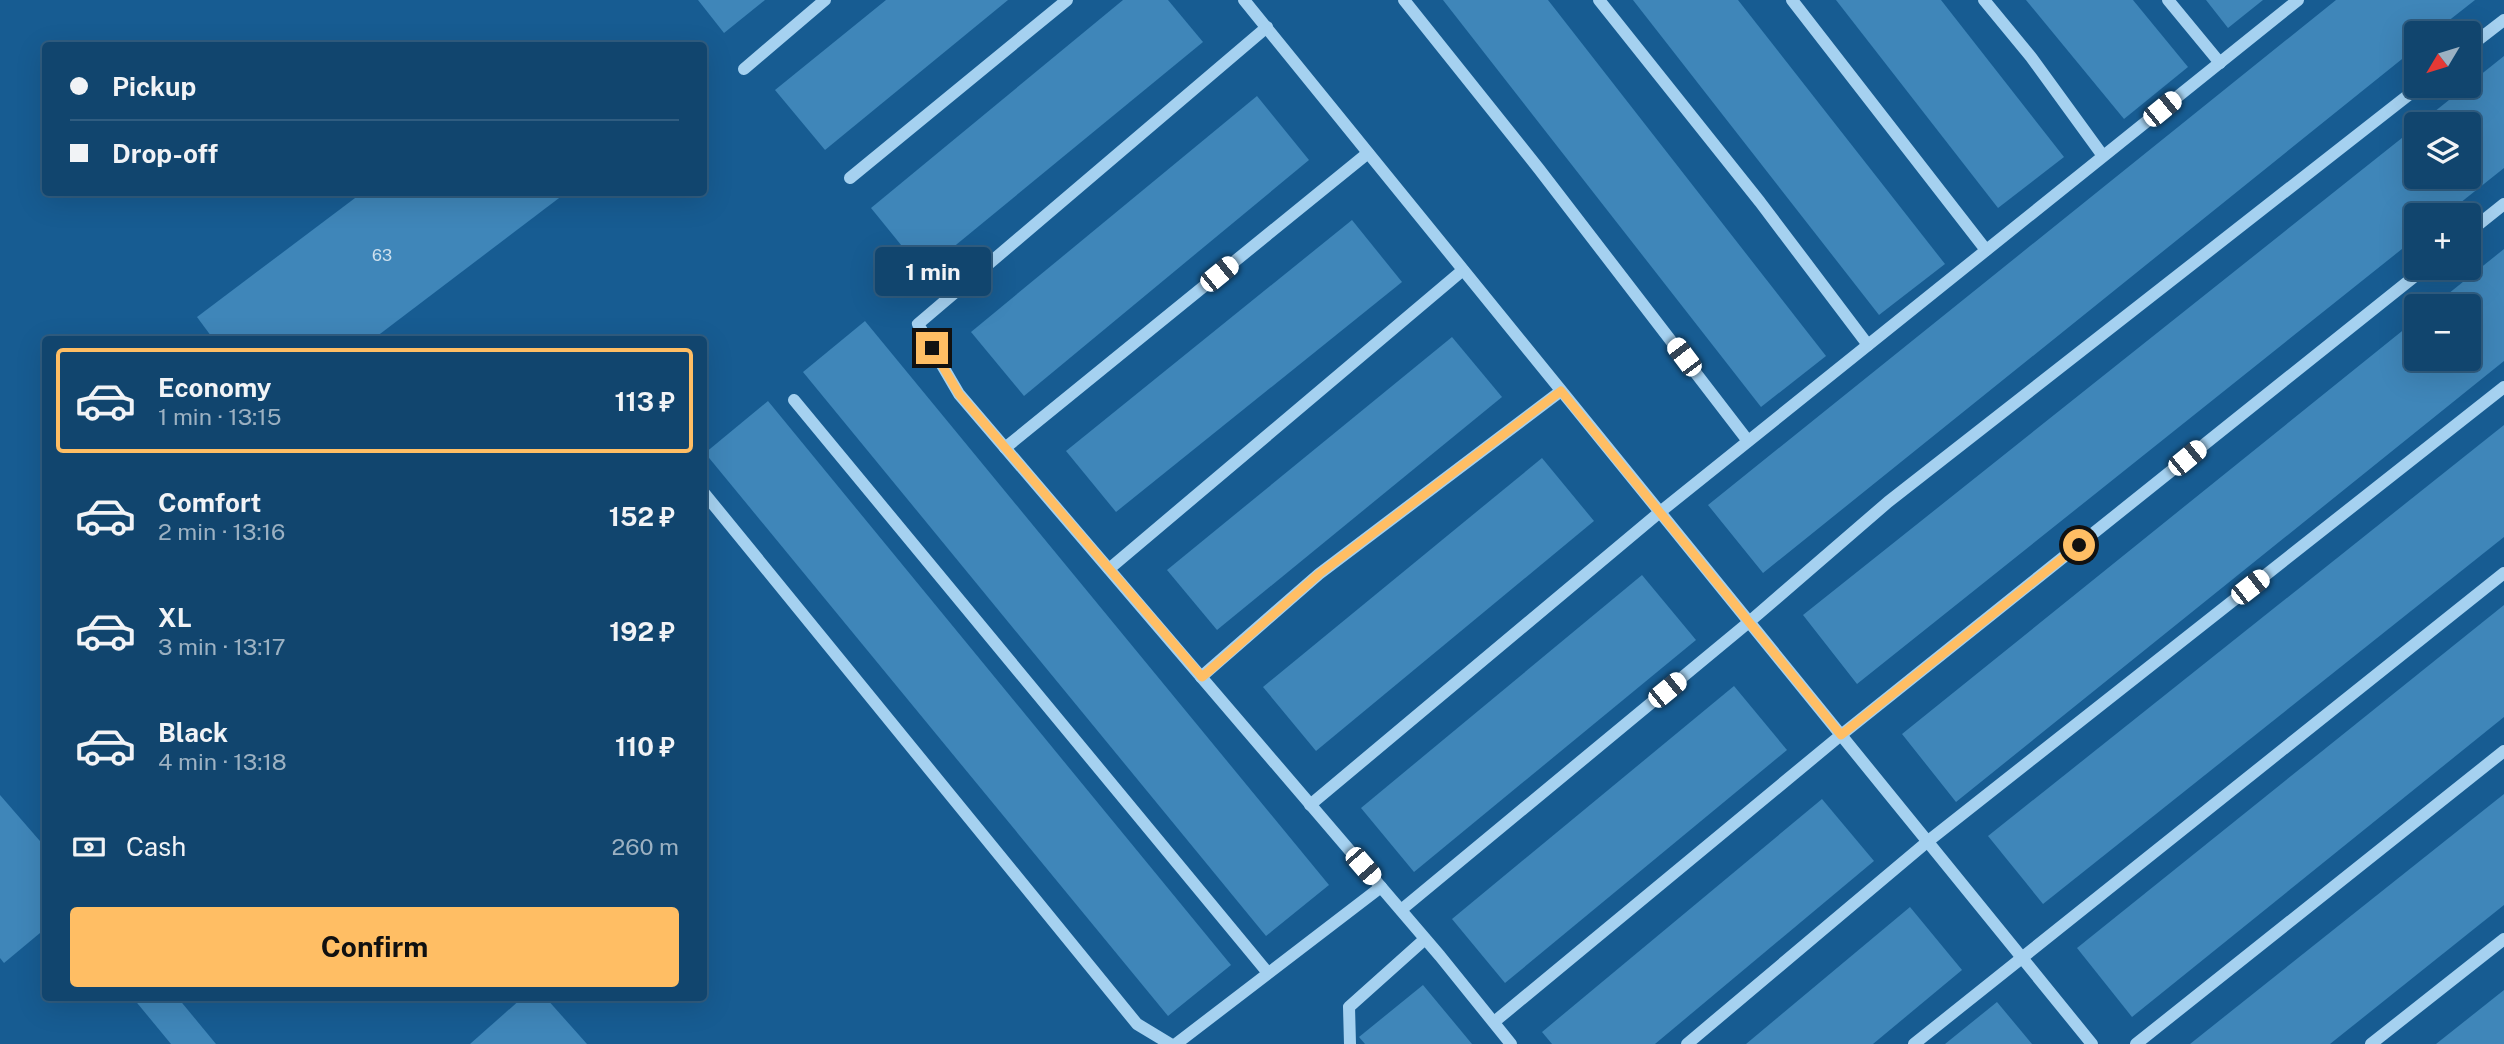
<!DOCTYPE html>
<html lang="en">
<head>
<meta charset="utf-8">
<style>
  :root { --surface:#11456e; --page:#1e4f76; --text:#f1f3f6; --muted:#9cb1c2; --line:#305d81; --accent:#ffbe64 }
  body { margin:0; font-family:"Public Sans",sans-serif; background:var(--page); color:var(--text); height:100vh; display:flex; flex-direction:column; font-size:26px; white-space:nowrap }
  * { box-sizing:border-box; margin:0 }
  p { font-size:23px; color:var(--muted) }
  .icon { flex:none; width:38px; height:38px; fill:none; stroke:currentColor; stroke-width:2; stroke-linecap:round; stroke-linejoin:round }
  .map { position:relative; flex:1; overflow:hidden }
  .side { position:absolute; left:42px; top:336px; width:665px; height:665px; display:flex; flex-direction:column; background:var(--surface); border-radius:7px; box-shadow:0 7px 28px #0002,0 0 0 2px var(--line) }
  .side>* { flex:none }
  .top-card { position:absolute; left:42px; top:42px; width:665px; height:154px; border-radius:7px; box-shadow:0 7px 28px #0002,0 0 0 2px var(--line); display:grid; align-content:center; height:154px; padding:0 28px; background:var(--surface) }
  .needle { width:46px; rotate:232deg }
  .controls { position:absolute; left:2404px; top:21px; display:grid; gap:14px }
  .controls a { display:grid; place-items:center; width:77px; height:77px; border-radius:7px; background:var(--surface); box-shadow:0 7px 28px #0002,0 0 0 2px var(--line); font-size:35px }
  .end { position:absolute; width:32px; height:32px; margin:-16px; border:9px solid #ffbe64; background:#111; box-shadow:0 0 0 4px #111 }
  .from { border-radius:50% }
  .bubble { position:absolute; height:49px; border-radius:7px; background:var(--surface); box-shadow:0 7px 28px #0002,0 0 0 2px var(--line); font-size:23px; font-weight:700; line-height:49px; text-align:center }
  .car { position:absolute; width:21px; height:42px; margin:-21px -10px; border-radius:9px; box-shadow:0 0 5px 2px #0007; background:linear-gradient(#fff 24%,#345 0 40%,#fff 0 76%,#345 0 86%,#fff 0) }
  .top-card b { display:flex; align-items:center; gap:24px; height:66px; font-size:26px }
  .top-card b+b { border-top:2px solid var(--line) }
  .top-card i { width:18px; height:18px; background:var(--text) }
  ul { padding:12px 0 0; list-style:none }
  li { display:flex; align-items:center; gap:21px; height:105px; margin:0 14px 10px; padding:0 14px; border:4px solid transparent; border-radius:7px }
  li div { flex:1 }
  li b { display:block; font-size:26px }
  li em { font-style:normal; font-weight:700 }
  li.active { border-color:var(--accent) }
  li>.icon { width:63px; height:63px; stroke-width:1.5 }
  .pay { display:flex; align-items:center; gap:18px; height:77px; padding:0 28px; font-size:26px }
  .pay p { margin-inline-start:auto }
  .primary-button { display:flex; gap:14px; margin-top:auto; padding:14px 28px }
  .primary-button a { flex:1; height:80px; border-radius:7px; background:var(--accent); color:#111; font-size:28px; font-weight:700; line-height:80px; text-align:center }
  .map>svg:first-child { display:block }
  .building { fill:#3f86b9 }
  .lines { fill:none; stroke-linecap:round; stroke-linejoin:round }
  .minor { stroke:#a5d1f0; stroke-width:12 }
  .route { stroke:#ffbe64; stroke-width:9 }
  .labels { text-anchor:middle; stroke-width:5; stroke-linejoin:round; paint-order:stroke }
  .number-label { font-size:16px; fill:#cfe1ee }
</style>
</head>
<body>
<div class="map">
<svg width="2504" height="1044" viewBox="0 0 2504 1044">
  <rect width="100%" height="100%" fill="#175c92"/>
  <g class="building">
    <polygon points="698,0 765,0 724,33"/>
    <polygon points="886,0 1008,0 825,150 775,90"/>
    <polygon points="1123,0 1168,0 1203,42 923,272 871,208"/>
    <polygon points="1443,0 1548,0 1826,356 1761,407"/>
    <polygon points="1633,0 1738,0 1945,264 1879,315"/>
    <polygon points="1836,0 1941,0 2064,157 1998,208"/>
    <polygon points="2026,0 2133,0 2188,67 2124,119"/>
    <polygon points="2206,0 2263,0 2228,28"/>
    <polygon points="2336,0 2475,0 2433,33 2417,33 2417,47 1763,573 1708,505"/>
    <polygon points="2504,56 2504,168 2445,215 2417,215 2417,237 1857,684 1803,615 2417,126 2417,177 2469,177 2469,124 2419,124"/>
    <polygon points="1257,96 1309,160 1024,396 971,332"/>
    <polygon points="363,192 567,192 372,340 214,340 197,317"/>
    <polygon points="1352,220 1402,282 1116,512 1066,451"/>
    <polygon points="2504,249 2504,361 1956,802 1902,734 2417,319 2417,359 2469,359 2469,306 2433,306"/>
    <polygon points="865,321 1329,885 1266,936 803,372"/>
    <polygon points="1452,337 1502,397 1217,630 1167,570"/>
    <polygon points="768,401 1231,965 1168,1016 705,453"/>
    <polygon points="2504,425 2504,537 2043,904 1988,836"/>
    <polygon points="1542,458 1594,521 1316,751 1263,687"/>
    <polygon points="1642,575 1696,640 1414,872 1361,808"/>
    <polygon points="2504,605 2504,717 2132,1017 2077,948"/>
    <polygon points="1734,686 1787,750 1505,983 1452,919"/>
    <polygon points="2504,794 2504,905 2330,1044 2190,1044"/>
    <polygon points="0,795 46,848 46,928 4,963 0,958"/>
    <polygon points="1822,799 1874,861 1655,1044 1552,1044 1542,1032"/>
    <polygon points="1910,907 1962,970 1873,1044 1746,1044"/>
    <polygon points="1423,985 1472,1044 1365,1044 1359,1037"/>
    <polygon points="2504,990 2504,1044 2436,1044"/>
    <polygon points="133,998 178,998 216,1044 171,1044"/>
    <polygon points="522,998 546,998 587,1044 470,1044"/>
    <polygon points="1997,1002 2032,1044 1945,1044"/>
  </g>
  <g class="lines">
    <g class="minor">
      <polyline points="1244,0 2092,1044"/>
      <polyline points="1404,0 1539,169 1748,441"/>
      <polyline points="1599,0 1760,202 1868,345"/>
      <polyline points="1792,0 1986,250"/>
      <polyline points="1984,0 2031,57 2103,156"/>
      <polyline points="2168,0 2220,63"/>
      <polyline points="1267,27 918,324 959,394 1440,956 1511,1044"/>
      <polyline points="2469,47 2504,20"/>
      <polyline points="744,69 825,0"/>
      <polyline points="850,178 1067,0"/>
      <polyline points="2469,232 2504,204"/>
      <polyline points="794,400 1268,973"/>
      <polyline points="1005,448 1368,153"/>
      <polyline points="704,493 1137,1024 1170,1044"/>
      <polyline points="1109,569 1463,270"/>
      <polyline points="1201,677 1319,574 1561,391"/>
      <polyline points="1310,805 1660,512 2298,0"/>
      <polyline points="1401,910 1749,622 1888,502 2420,86"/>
      <polyline points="1494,1022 1841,735 2425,268"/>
      <polyline points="1176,1044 1381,887"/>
      <polyline points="1350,1044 1349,1007 1425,939"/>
      <polyline points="1687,1044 1927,842 2504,387"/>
      <polyline points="1914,1044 2504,573"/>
      <polyline points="2136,1044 2504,751"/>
      <polyline points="2371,1044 2504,939"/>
    </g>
  </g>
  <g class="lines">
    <polyline class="route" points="932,348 959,394 1202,677 1319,574 1561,391 1841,735 2079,545"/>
  </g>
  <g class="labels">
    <g class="number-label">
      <text x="382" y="261">63</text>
    </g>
  </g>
</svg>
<div class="controls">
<a><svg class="needle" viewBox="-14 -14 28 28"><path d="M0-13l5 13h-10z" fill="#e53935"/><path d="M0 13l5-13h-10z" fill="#9cb1c2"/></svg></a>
<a><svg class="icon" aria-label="layers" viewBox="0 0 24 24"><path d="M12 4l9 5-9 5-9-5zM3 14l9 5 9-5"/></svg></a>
<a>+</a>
<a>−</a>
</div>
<i class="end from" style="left:2079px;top:545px"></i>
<i class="end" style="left:932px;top:348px"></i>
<div class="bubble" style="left:875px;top:247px;width:116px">1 min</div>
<i class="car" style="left:2162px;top:109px;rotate:51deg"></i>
<i class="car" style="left:1219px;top:274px;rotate:51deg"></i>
<i class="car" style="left:1684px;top:357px;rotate:323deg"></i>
<i class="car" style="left:2187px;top:458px;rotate:51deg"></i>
<i class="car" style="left:2250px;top:587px;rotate:52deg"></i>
<i class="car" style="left:1667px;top:690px;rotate:51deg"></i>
<i class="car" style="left:1363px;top:866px;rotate:139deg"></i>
<div class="top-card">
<b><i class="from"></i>Pickup</b>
<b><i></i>Drop-off</b>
</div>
<section class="side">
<ul>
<li class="active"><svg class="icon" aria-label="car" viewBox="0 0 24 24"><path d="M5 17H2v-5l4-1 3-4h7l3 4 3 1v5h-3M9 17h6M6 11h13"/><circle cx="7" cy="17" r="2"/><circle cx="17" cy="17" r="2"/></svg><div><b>Economy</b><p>1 min · 13:15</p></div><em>113 ₽</em></li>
<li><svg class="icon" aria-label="car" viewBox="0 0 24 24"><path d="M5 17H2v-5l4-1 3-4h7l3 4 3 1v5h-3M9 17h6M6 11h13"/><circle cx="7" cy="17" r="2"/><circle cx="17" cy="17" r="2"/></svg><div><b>Comfort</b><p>2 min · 13:16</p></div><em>152 ₽</em></li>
<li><svg class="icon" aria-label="car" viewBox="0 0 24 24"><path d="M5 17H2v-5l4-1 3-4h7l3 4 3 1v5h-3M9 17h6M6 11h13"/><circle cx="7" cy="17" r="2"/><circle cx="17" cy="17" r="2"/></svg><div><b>XL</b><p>3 min · 13:17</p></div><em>192 ₽</em></li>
<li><svg class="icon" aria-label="car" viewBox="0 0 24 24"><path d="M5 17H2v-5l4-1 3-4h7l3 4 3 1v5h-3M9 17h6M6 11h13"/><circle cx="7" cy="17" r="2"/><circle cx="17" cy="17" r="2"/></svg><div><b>Black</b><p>4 min · 13:18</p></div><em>110 ₽</em></li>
</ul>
<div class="pay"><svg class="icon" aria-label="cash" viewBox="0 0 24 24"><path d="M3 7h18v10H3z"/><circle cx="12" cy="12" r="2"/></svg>Cash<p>260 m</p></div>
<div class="primary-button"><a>Confirm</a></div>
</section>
</div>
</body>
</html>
